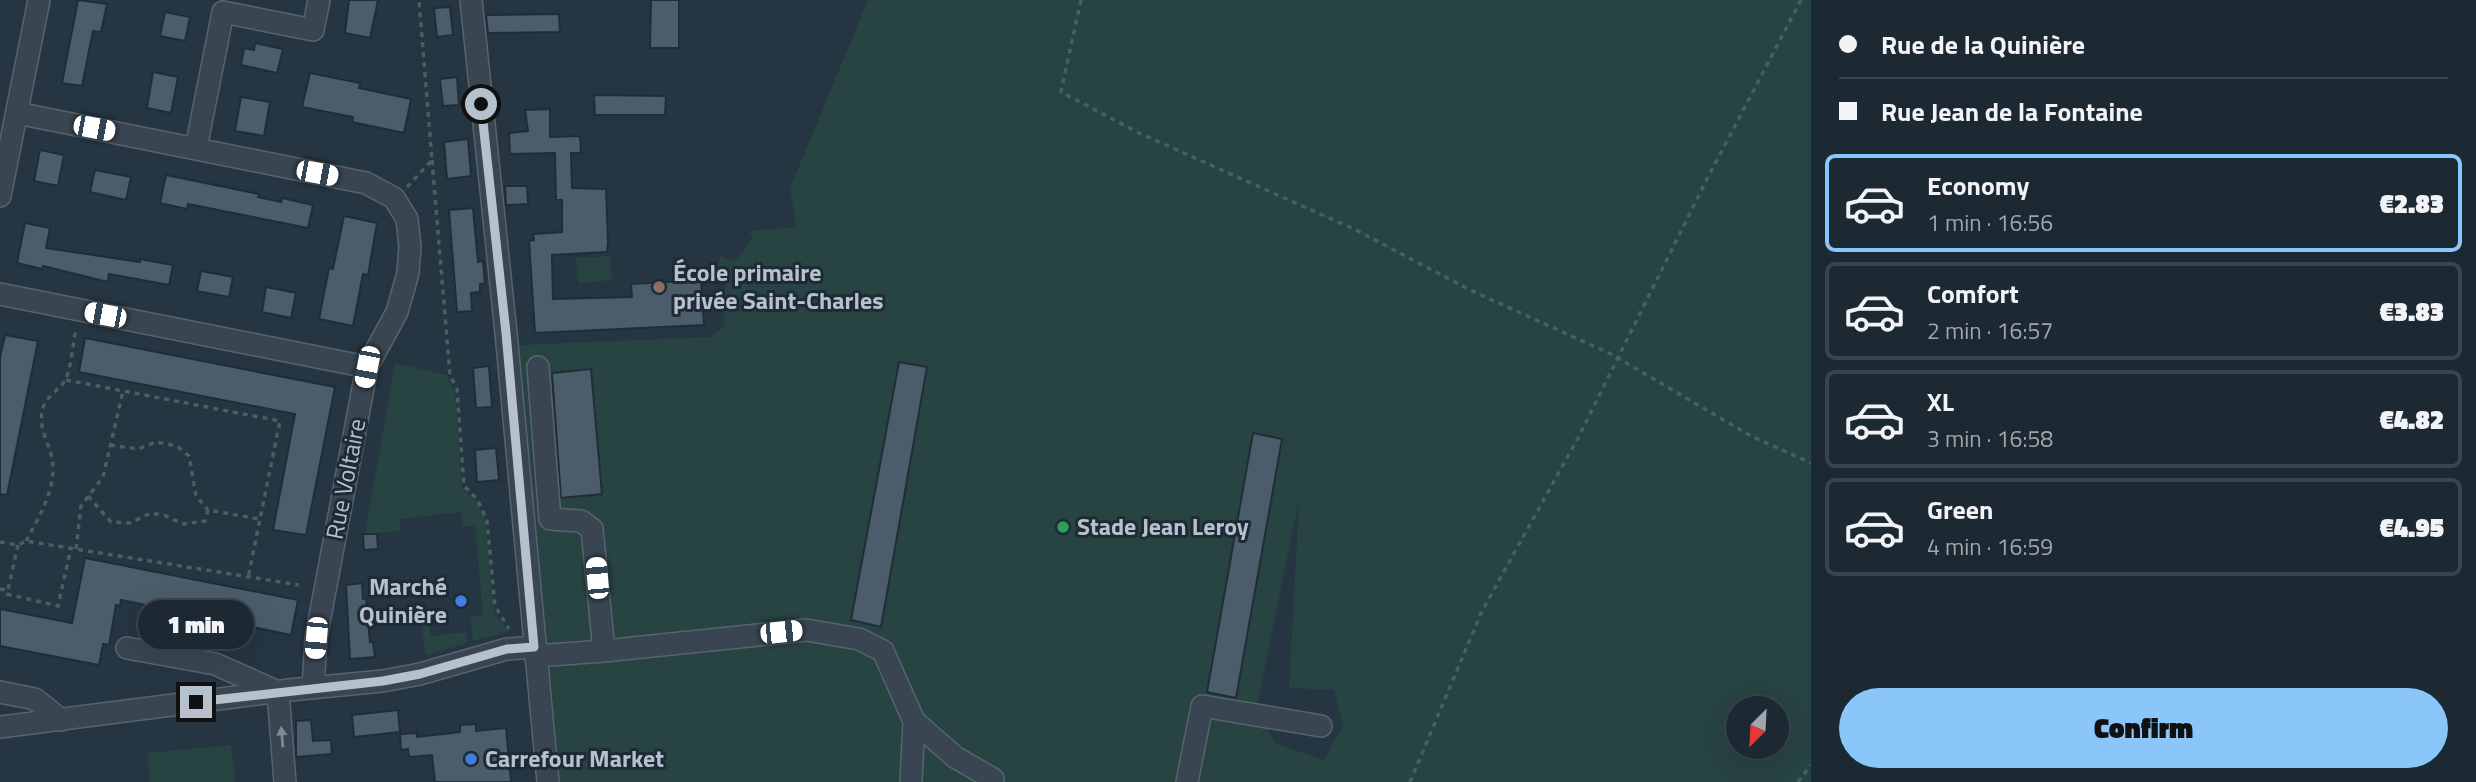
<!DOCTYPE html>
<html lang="en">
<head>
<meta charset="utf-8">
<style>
  :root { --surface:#1c2832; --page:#25303a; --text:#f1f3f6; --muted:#a0a6ac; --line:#3a444d; --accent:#8bc6fb }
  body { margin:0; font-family:"Titillium Web",sans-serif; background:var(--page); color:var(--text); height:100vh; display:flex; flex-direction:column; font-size:26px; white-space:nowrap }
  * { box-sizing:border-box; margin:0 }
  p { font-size:23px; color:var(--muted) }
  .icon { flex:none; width:38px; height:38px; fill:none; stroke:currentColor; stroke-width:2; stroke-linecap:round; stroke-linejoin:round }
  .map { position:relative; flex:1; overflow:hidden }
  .details { display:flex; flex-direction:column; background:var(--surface); width:665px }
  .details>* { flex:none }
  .hud { display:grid; align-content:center; height:154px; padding:0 28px; background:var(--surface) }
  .needle { width:46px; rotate:204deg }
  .fabs { position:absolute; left:1726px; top:696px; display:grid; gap:14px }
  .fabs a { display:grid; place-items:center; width:63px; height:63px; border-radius:50%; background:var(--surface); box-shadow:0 7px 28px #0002,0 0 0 2px var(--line); font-size:35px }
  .end { position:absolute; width:32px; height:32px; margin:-16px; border:9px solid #b6c1cb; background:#111; box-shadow:0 0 0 4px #111 }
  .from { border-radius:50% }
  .bubble { position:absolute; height:49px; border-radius:24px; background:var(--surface); box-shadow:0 7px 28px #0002,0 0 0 2px var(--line); font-size:23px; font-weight:800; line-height:49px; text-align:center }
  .car { position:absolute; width:21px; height:42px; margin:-21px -10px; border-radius:9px; box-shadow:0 0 5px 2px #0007; background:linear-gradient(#fff 24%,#345 0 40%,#fff 0 76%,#345 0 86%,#fff 0) }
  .hud b { display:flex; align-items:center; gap:24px; height:66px; font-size:26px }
  .hud b+b { border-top:2px solid var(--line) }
  .hud i { width:18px; height:18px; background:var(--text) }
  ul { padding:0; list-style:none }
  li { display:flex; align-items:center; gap:21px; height:98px; margin:0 14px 10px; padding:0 14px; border:4px solid var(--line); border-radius:10px }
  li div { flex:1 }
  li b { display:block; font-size:26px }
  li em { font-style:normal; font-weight:800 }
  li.selected { border-color:var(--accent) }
  li>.icon { width:63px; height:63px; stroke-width:1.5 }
  .cta { display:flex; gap:14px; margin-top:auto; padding:14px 28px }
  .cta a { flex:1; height:80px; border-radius:42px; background:var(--accent); color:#111; font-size:28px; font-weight:800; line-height:80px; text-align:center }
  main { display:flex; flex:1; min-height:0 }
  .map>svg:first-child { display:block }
  .green { fill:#274342; fill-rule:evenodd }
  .building { fill:#4b5d6a; stroke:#202d38; stroke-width:2 }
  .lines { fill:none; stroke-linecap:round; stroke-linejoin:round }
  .minor-casing { stroke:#57646e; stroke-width:24 }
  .path { stroke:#476060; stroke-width:3.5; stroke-dasharray:5 5; stroke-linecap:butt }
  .minor { stroke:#394651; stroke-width:21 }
  .oneway { fill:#7e8a94 }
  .route { stroke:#b6c1cb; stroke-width:9 }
  .education-dot { fill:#8d6e63; stroke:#1e2b37; stroke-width:2.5 }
  .leisure-dot { fill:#2e9e5b; stroke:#1e2b37; stroke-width:2.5 }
  .shop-dot { fill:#3f7fe0; stroke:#1e2b37; stroke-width:2.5 }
  .labels { text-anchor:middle; stroke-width:6; stroke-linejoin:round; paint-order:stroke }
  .poi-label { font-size:24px; font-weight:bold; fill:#b6c1cb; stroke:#1e2b37; text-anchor:start }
  .street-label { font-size:24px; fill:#b6c1cb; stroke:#1e2b37 }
</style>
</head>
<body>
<main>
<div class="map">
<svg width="1811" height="782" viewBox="0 0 1811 782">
  <rect width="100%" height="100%" fill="#253542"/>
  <g class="green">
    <path d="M 868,0 L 1811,0 L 1811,782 L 560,782 L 519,345 L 711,337 L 724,326 L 725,280 L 717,265 L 721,255 L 734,262 L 753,238 L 749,231 L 796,227 L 790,188 ZM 1299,500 L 1289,688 L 1334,690 L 1343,726 L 1324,760 L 1275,743 L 1264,722 L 1254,720 ZM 1738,709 L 1776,709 L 1776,747 L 1738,747 Z"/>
    <polygon points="610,256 612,280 578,283 576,258"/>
    <polygon points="395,363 446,375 455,392 462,489 477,501 485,520 494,611 508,632 473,641 470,617 483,615 475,526 463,526 461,512 400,519 400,531 365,534"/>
    <polygon points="428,620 431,636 466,632 467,643 428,655 425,654 422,627"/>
    <polygon points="231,745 235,782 150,782 147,753"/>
  </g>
  <g class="building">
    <polygon points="78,0 107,4 101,32 93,31 82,86 62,83"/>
    <polygon points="349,0 378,0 370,38 345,33"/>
    <polygon points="651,0 679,0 679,48 650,48"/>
    <polygon points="450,7 453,35 437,37 434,8"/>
    <polygon points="165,12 190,17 185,41 160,36"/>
    <polygon points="559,14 560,32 488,33 486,15"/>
    <polygon points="255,43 283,49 277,73 241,65 244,48 254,50"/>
    <polygon points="153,72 178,77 171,113 147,108"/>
    <polygon points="310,73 360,83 359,88 411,99 404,133 352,122 353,117 302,107"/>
    <polygon points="457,77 459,105 443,106 440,79"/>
    <polygon points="594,95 666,96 665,115 595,115"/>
    <polygon points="241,97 270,102 264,136 235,131"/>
    <polygon points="550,109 550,137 580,136 581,153 571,153 572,188 606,189 608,243 607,252 552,255 553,299 632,297 631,284 701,280 704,325 535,333 529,241 534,240 533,234 562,232 562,200 556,200 555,153 510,154 509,133 528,131 525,110"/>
    <polygon points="468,139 471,176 447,179 444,142"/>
    <polygon points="40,150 64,155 58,186 34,181"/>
    <polygon points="95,170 131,177 126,200 90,192"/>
    <polygon points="166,175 259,194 258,197 281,202 282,198 313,205 308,228 188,204 187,209 160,203"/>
    <polygon points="505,186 527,186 528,204 506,205"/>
    <polygon points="473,208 478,262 483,261 485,283 480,284 480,292 471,293 472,311 457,312 449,210"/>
    <polygon points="344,216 377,223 368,275 363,274 353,326 319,319 329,268 333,269"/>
    <polygon points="25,223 50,228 46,248 140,262 140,259 173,265 169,285 109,274 108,282 43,266 42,269 17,263"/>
    <polygon points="201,271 233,277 229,297 197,291"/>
    <polygon points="266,287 296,293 291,318 262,312"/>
    <polygon points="5,335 38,341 7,495 0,494 0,357"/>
    <polygon points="85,338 335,387 306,535 273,530 295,414 79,372"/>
    <polygon points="899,362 927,367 881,627 851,620"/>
    <polygon points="489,366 492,407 476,408 473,368"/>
    <polygon points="591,369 602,494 561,498 552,373"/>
    <polygon points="1253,433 1282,439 1236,698 1207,692"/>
    <polygon points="496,448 499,480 477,482 475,450"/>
    <polygon points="363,534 377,534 378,549 364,550"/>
    <polygon points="85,558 298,600 291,635 121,600 120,606 116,605 109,645 103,644 99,665 0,646 0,609 72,623"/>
    <polygon points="362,583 363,599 366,598 370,642 373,642 375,657 350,659 346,585"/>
    <polygon points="398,710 400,732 354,737 352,715"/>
    <polygon points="311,720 313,741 331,740 332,754 296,757 296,721"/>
    <polygon points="476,724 476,731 506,728 511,782 435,782 432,755 409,757 408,749 401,750 400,734 417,733 417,737 460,732 460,725"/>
  </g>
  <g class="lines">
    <g class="minor-casing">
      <g id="minor">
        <polyline points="471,0 506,333 548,782"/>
        <polyline points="17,113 366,183 394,198 407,219 410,247 408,273 397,312 367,367 316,638 313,688"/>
        <polyline points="196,148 223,12 313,30 319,0"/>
        <polyline points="0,196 39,0"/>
        <polyline points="0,294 367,367"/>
        <polyline points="538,367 550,519 581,521 592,529 604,651"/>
        <polyline points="127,648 215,664 278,692 285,782"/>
        <polyline points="535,656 604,651 806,630 859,639 883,651 914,721 911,782"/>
        <polyline points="0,692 35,699 61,720"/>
        <polyline points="914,721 955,757 993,779"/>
        <polyline points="0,727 289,690 383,681 420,674 507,649 534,647"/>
        <polyline points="1187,782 1202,706 1321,726"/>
      </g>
    </g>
    <g class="path">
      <polyline points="1081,0 1061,92 1139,133 1356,230 1470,290 1611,354 1751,436 1811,463"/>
      <polyline points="432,160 450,375 457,389 464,486 477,499 487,520 495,606 509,629"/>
      <polyline points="407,187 432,160 419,0"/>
      <polyline points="66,380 280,421 248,578"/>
      <polyline points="110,445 138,449 156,442 177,446 189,456 196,496 208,510"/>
      <polyline points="88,496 111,522 130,523 151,513 166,516 183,524 205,521 208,510 259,519"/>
      <path d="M 26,541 C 40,515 59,485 51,454 C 47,441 39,426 42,412 C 44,398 57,392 64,382 C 71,372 73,342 76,329"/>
      <polyline points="0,542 18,545 26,541 299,585"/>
      <polyline points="18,545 7,594 58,606 71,548"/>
      <polyline points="76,549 81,506 103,477 123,391"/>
      <polyline points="0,589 8,590"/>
      <polyline points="1410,782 1482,611 1578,438 1707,179 1801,0"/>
      <polyline points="1798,782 1811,765"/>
    </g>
    <use href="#minor" class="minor"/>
  </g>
  <defs><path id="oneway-solid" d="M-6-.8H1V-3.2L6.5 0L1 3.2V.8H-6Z" transform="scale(1.75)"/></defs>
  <use class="oneway" href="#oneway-solid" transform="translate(282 737) rotate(-95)"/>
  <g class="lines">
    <polyline class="route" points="196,702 383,681 420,674 507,649 534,647 506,333 481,104"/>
  </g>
  <circle class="education-dot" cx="659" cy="287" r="7"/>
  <circle class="leisure-dot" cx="1063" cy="527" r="7"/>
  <g class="shop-dot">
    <circle cx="461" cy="601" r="7"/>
    <circle cx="471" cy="759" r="7"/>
  </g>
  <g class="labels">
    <g class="poi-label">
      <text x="673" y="281">École primaire<tspan x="673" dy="28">privée Saint-Charles</tspan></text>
      <text x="1077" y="535">Stade Jean Leroy</text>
      <text x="447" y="595" text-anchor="end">Marché<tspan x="447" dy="28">Quinière</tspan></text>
      <text x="485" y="767">Carrefour Market</text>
    </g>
    <g class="street-label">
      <text transform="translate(346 479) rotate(-79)" y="8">Rue Voltaire</text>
    </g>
  </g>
</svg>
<div class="fabs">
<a><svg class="needle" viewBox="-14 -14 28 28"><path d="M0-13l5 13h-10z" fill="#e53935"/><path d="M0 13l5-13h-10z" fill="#a0a6ac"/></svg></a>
</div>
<i class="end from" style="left:481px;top:104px"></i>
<i class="end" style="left:196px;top:702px"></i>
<div class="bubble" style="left:138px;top:600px;width:116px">1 min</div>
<i class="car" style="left:94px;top:128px;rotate:101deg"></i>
<i class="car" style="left:317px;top:173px;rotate:101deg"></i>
<i class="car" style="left:105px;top:315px;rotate:281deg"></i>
<i class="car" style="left:367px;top:367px;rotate:191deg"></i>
<i class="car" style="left:597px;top:578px;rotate:355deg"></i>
<i class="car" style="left:781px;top:632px;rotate:84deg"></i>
<i class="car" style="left:316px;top:638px;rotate:185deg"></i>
</div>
<section class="details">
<div class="hud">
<b><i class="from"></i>Rue de la Quinière</b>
<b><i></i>Rue Jean de la Fontaine</b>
</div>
<ul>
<li class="selected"><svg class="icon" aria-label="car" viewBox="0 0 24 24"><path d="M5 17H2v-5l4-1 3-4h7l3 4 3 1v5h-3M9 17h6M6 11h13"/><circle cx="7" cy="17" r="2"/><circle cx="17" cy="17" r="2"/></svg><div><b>Economy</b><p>1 min · 16:56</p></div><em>€2.83</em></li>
<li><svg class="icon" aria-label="car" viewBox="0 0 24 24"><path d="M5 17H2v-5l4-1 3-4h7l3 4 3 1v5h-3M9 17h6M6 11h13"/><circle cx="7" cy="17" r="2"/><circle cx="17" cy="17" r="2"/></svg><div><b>Comfort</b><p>2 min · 16:57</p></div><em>€3.83</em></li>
<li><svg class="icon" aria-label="car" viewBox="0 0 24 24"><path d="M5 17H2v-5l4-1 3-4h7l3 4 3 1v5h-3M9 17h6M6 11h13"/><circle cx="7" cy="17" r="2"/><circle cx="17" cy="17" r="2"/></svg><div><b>XL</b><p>3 min · 16:58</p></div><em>€4.82</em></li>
<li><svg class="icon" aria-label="car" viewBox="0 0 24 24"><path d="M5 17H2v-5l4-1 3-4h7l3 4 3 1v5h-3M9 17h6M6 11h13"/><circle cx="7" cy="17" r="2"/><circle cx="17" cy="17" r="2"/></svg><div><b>Green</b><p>4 min · 16:59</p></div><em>€4.95</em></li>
</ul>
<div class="cta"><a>Confirm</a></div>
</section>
</main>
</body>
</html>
